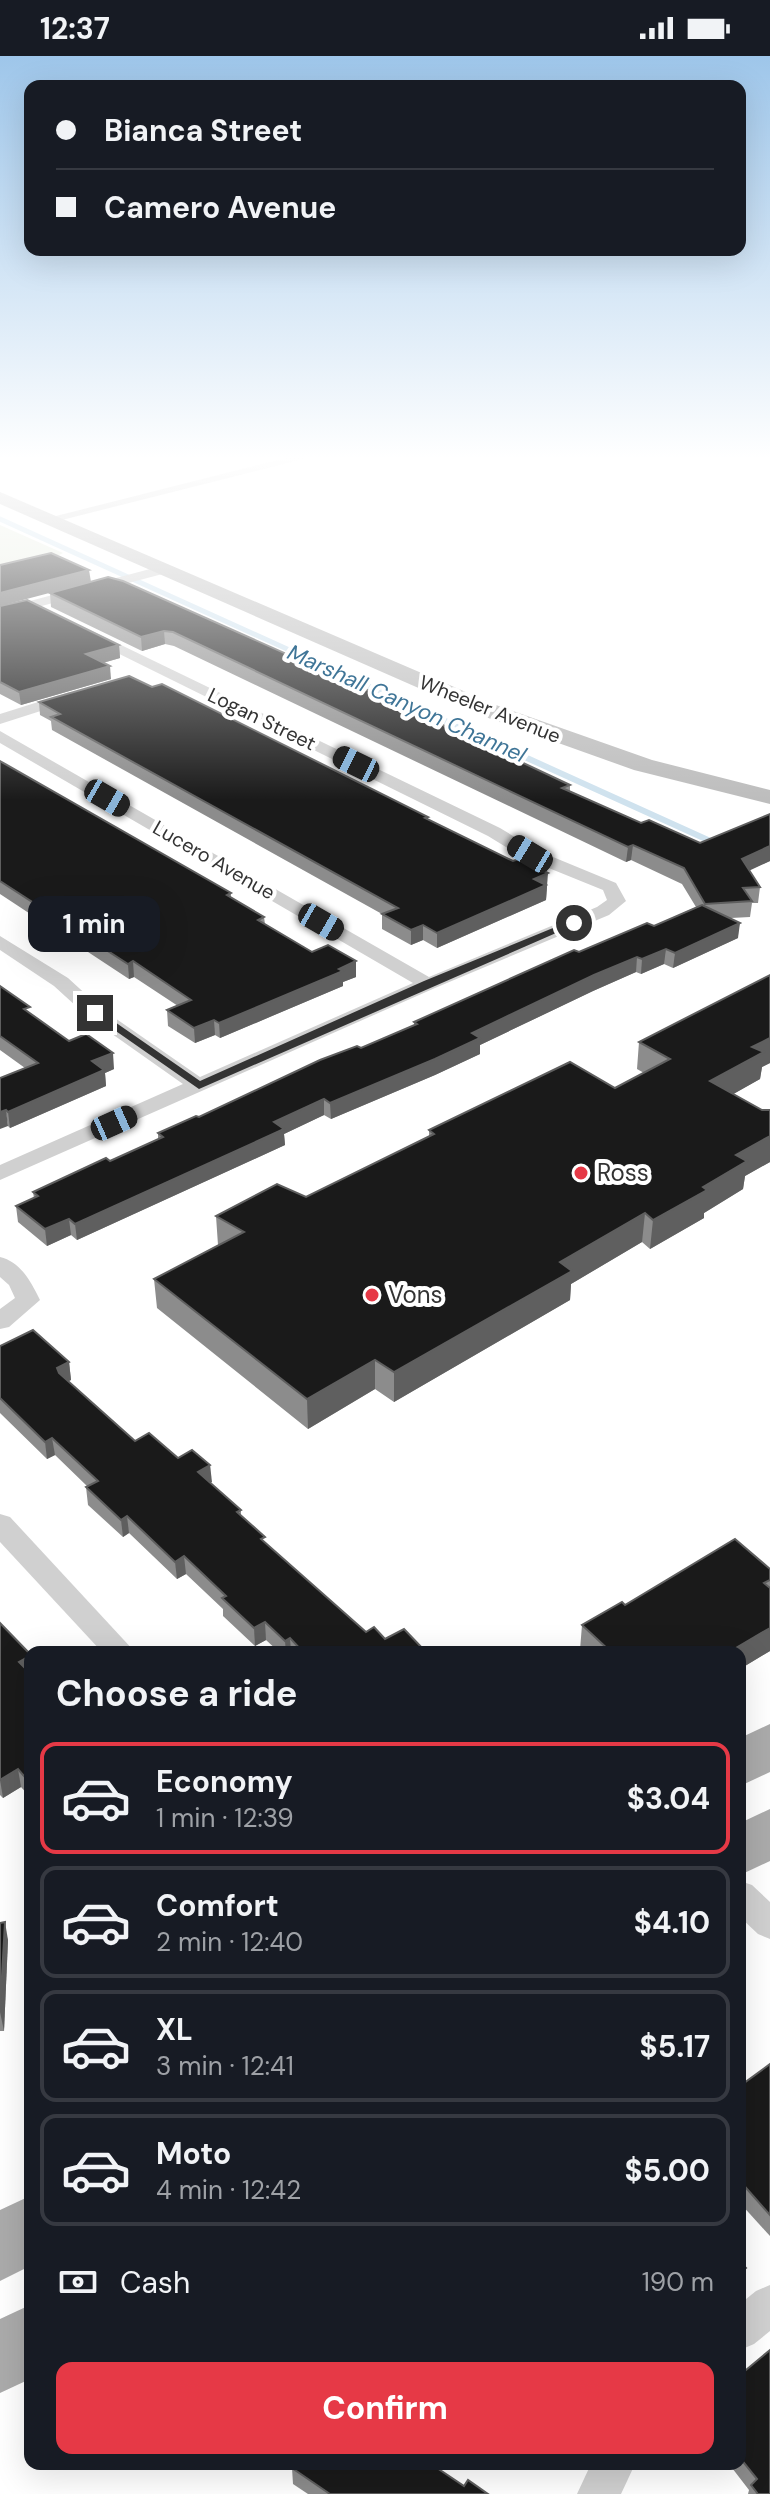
<!DOCTYPE html>
<html lang="en">
<head>
<meta charset="utf-8">
<style>
  :root { --surface:#171b24; --page:#242831; --text:#f1f3f6; --muted:#9ea1a6; --line:#363941; --accent:#e63946 }
  body { margin:0; font-family:"DM Sans",sans-serif; background:var(--page); color:var(--text); height:100vh; display:flex; flex-direction:column; font-size:30px; white-space:nowrap }
  * { box-sizing:border-box; margin:0 }
  p { font-size:26px; color:var(--muted) }
  .icon { flex:none; width:44px; height:44px; fill:none; stroke:currentColor; stroke-width:2; stroke-linecap:round; stroke-linejoin:round }
  .map { position:relative; flex:1; overflow:hidden }
  .panel { position:absolute; left:24px; top:1590px; width:722px; height:824px; display:flex; flex-direction:column; background:var(--surface); border-radius:16px; box-shadow:0 8px 32px #0002 }
  .panel>* { flex:none }
  .hud { position:absolute; left:24px; top:24px; width:722px; height:176px; border-radius:16px; box-shadow:0 8px 32px #0002; display:grid; align-content:center; height:176px; padding:0 32px; background:var(--surface) }
  .end { position:absolute; width:36px; height:36px; margin:-18px; border:10px solid #333; background:#fff; box-shadow:0 0 0 4px #fff }
  .from { border-radius:50% }
  .bubble { position:absolute; height:56px; border-radius:16px; background:var(--surface); box-shadow:0 8px 32px #0002; font-size:26px; font-weight:700; line-height:56px; text-align:center }
  .car { position:absolute; width:24px; height:48px; margin:-24px -12px; border-radius:10px; box-shadow:0 0 6px 2px #0007; background:linear-gradient(#222 24%,#8ab4d8 0 40%,#222 0 76%,#8ab4d8 0 86%,#222 0) }
  .hud b { display:flex; align-items:center; gap:28px; height:76px; font-size:30px }
  .hud b+b { border-top:2px solid var(--line) }
  .hud i { width:20px; height:20px; background:var(--text) }
  ul { padding:0; list-style:none }
  li { display:flex; align-items:center; gap:24px; height:112px; margin:0 16px 12px; padding:0 16px; border:4px solid var(--line); border-radius:16px }
  li div { flex:1 }
  li b { display:block; font-size:30px }
  li em { font-style:normal; font-weight:700 }
  li.on { border-color:var(--accent) }
  li>.icon { width:72px; height:72px; stroke-width:1.5 }
  h2 { padding:0 32px; font-size:36px; line-height:96px }
  .pay { display:flex; align-items:center; gap:20px; height:88px; padding:0 32px; font-size:30px }
  .pay p { margin-inline-start:auto }
  .primary-button { display:flex; gap:16px; margin-top:auto; padding:16px 32px }
  .primary-button a { flex:1; height:92px; border-radius:16px; background:var(--accent); color:#fff; font-size:32px; font-weight:700; line-height:92px; text-align:center }
  .status { display:flex; justify-content:space-between; align-items:center; height:56px; padding:0 40px; background:var(--surface); direction:ltr }
  .status svg { height:22px; fill:currentColor }
  .map>svg:first-child { display:block }
  .green { fill:#e6ecdf }
  .lines { fill:none; stroke-linecap:round; stroke-linejoin:round }
  .stream-far1 { stroke:#cfe2ee; stroke-width:5 }
  .stream { stroke:#cfe2ee; stroke-width:6 }
  .minor { fill:#d0d0d0; fill-rule:evenodd }
  .secondary { fill:#bdbdbd; fill-rule:evenodd }
  .primary { fill:#ababab; fill-rule:evenodd }
  .wall { fill:#8c8c8c }
  .shaded-wall { fill:#5f5f5f }
  .building { fill:#1a1a1a; stroke:#5f5f5f; stroke-width:2 }
  .route { fill:#333 }
  .poi-dot { fill:#e63946; stroke:#fff; stroke-width:3 }
  .labels { text-anchor:middle; stroke-width:8; stroke-linejoin:round; paint-order:stroke }
  .far-street-label { font-size:20px; fill:#333; stroke:#fff }
  .far-water-label { font-size:22px; font-style:italic; fill:#3f7597; stroke:#fff }
  .poi-label { font-size:24px; fill:#333; stroke:#fff; text-anchor:start }
</style>
</head>
<body>
<div class="status"><b>12:37</b><svg viewBox="0 0 49 12"><path d="M0 12V9h3v3zM5 12V6h3v6zM10 12V3h3v9zM15 12V0h3v12zM26 1h20v11H26zM47 4h2v5h-2z"/></svg></div>
<div class="map">
<svg width="770" height="2438" viewBox="0 0 770 2438">
  <rect width="100%" height="100%" fill="#fff"/>
  <polygon class="green" points="0,469 63,497 53,502 0,515"/>
  <g class="lines">
    <polyline class="stream-far1" points="0,463 362,627"/>
    <polyline class="stream" points="357,625 719,789"/>
    <g class="minor">
      <polygon points="286,402 307,402 50,467 44,463"/>
      <polygon points="165,509 172,513 170,516 0,561 0,553"/>
      <polygon points="90,574 500,772 536,794 616,827 626,845 609,859 435,932 0,1124 0,1109 183,1028 88,961 54,930 0,894 0,880 68,922 102,953 200,1021 413,927 0,687 0,675 429,921 597,851 607,844 603,834 524,802 488,780 85,581 83,578"/>
      <polygon points="70,636 78,641 75,644 0,668 0,658"/>
      <path d="M 0,1201 C 21,1206 31,1226 40,1244 L 9,1271 L 0,1273 L 0,1253 L 15,1242 L 9,1229 L 0,1221 Z"/>
      <polygon points="0,1458 10,1461 135,1596 102,1596 0,1486"/>
      <polygon points="740,1825 752,1829 770,1846 770,1883 758,1878 740,1861"/>
      <polygon points="770,2229 770,2275 754,2288 740,2294 740,2248 756,2235"/>
      <polygon points="591,2408 635,2408 621,2438 577,2438"/>
    </g>
    <polygon class="secondary" points="0,436 496,649 652,704 770,734 770,748 634,714 480,659 0,448"/>
    <g class="primary">
      <polygon points="770,1668 770,1716 740,1730 740,1682"/>
      <polygon points="770,1753 770,1805 740,1819 740,1767"/>
      <polygon points="30,2140 30,2210 0,2225 0,2154"/>
      <polygon points="30,2249 30,2323 0,2337 0,2263"/>
    </g>
  </g>
  <g class="wall">
    <polygon points="108,521 570,729 570,735 641,767 700,787 770,758 770,805 749,814 760,831 758,847 752,847 750,861 731,862 738,882 673,912 664,908 641,918 636,916 593,935 480,989 480,998 435,1019 331,1063 324,1059 284,1078 285,1089 77,1184 71,1179 47,1190 18,1166 16,1150 34,1142 33,1136 110,1105 158,1083 158,1077 199,1061 361,992 414,969 414,966 579,896 654,870 696,851 682,828 631,804 626,806 174,590 165,588 142,595 51,551 50,537"/>
    <polygon points="0,550 119,589 120,602 103,607 111,623 21,649 0,638"/>
    <polygon points="39,646 428,764 547,831 546,844 437,892 423,884 411,889 382,873 382,858 52,674 51,665 40,659"/>
    <polygon points="0,705 231,837 231,842 264,861 265,868 312,896 356,905 356,921 343,926 343,930 220,982 215,979 195,987 168,970 167,954 178,950 134,921 129,923 0,838"/>
    <polygon points="770,919 770,1007 762,1011 760,1023 733,1038 762,1054 770,1054 770,1106 745,1120 743,1133 704,1157 704,1162 650,1193 642,1186 571,1228 570,1244 394,1346 375,1333 308,1373 157,1252 154,1223 218,1189 216,1160 306,1141 429,1081 429,1074 615,1032 644,1017 637,1013 639,986"/>
    <polygon points="0,930 31,958 69,985 114,1013 105,1017 106,1030 10,1072 8,1070 0,1022 25,1012 0,994"/>
    <polygon points="0,1290 69,1306 71,1324 68,1325 135,1385 178,1402 210,1409 211,1427 241,1454 241,1459 265,1487 366,1576 426,1596 279,1596 266,1584 255,1590 223,1560 223,1553 186,1518 177,1523 129,1477 123,1481 88,1449 86,1431 87,1430 55,1399 47,1403 0,1357"/>
    <polygon points="770,1513 770,1595 740,1613 740,1596 582,1596 580,1594 582,1569 625,1549"/>
    <polygon points="0,1567 30,1598 30,1741 21,1731 3,1742 0,1739"/>
    <polygon points="0,1867 8,1884 4,1975 0,1975"/>
    <polygon points="770,2008 770,2180 740,2147 740,2030"/>
    <polygon points="740,2319 770,2438 748,2438 749,2434 729,2408 740,2408"/>
    <polygon points="292,2412 464,2430 488,2438 308,2438 293,2428"/>
  </g>
  <g class="shaded-wall">
    <polygon points="89,514 91,526 0,550 0,537"/>
    <polygon points="164,575 165,588 142,595 141,581"/>
    <polygon points="119,589 120,602 88,611 86,598"/>
    <polygon points="110,610 111,623 21,649 19,636"/>
    <polygon points="633,789 631,804 626,806 628,791"/>
    <polygon points="770,790 770,805 740,819 742,803"/>
    <polygon points="548,817 546,844 437,892 437,877 534,823"/>
    <polygon points="740,867 738,882 673,912 675,897"/>
    <polygon points="423,869 423,884 411,889 411,874"/>
    <polygon points="666,893 664,908 641,918 642,903"/>
    <polygon points="637,901 636,916 593,935 480,989 480,998 435,1019 331,1063 330,1047 472,977 594,919"/>
    <polygon points="133,905 134,921 129,923 128,908"/>
    <polygon points="356,905 356,921 343,926 343,930 220,982 219,967"/>
    <polygon points="214,964 215,979 195,987 194,972"/>
    <polygon points="770,982 770,1007 762,1011 760,1023 707,1053 710,1025 752,991"/>
    <polygon points="113,997 114,1013 105,1017 106,1030 10,1072 8,1056 92,1005"/>
    <polygon points="324,1043 324,1059 284,1078 285,1089 77,1184 75,1168 274,1066"/>
    <polygon points="6,1054 8,1070 0,1073 0,1056"/>
    <polygon points="770,1080 770,1106 745,1120 743,1133 704,1157 704,1162 650,1193 653,1164 703,1131 736,1099"/>
    <polygon points="645,1157 642,1186 571,1228 570,1244 394,1346 394,1316 560,1206"/>
    <polygon points="69,1163 71,1179 47,1190 45,1173"/>
    <polygon points="375,1304 375,1333 308,1373 307,1343"/>
    <polygon points="69,1306 71,1324 59,1330 57,1312"/>
    <polygon points="52,1382 55,1399 47,1403 45,1386"/>
    <polygon points="210,1409 212,1426 200,1433 198,1416"/>
    <polygon points="127,1460 129,1477 123,1481 121,1464"/>
    <polygon points="184,1500 186,1518 177,1523 175,1506"/>
    <polygon points="265,1566 266,1584 255,1590 254,1572"/>
    <polygon points="770,1572 770,1595 740,1613 740,1596 729,1596"/>
    <polygon points="290,1582 291,1596 286,1596 285,1585"/>
    <polygon points="30,1600 30,1619 19,1606"/>
    <polygon points="18,1713 21,1731 3,1742 0,1724"/>
    <polygon points="5,1866 8,1884 4,1975 0,1956"/>
    <polygon points="746,2212 742,2229 740,2231 740,2217"/>
  </g>
  <g class="building">
    <polygon points="51,497 89,514 0,537 0,509"/>
    <polygon points="108,521 123,525 394,646 570,729 562,732 641,767 649,764 700,787 770,758 770,790 742,803 760,831 743,832 752,845 705,848 684,812 633,789 628,791 173,576 164,575 141,581 50,537"/>
    <polygon points="27,544 119,589 86,598 110,610 19,636 0,626 0,550"/>
    <polygon points="129,620 152,631 162,628 428,761 425,762 513,805 519,803 548,817 534,823 546,829 437,877 423,869 411,874 382,858 398,852 51,661 60,658 39,646"/>
    <polygon points="0,705 231,837 227,839 264,861 258,864 312,896 328,889 356,905 339,913 343,915 219,967 214,964 194,972 167,954 191,944 133,905 128,908 0,825"/>
    <polygon points="702,849 740,867 675,897 666,893 642,903 637,901 594,919 472,977 480,982 435,1003 330,1047 324,1043 274,1066 284,1073 75,1168 69,1163 45,1173 16,1150 38,1140 33,1136 106,1102 110,1105 163,1081 158,1077 196,1060 199,1061 320,1004 357,990 361,992 417,968 414,966 574,894 579,896 647,867 654,870"/>
    <polygon points="770,919 770,982 752,991 764,996 710,1025 762,1054 770,1054 770,1080 736,1099 747,1105 703,1131 707,1134 653,1164 645,1157 560,1206 572,1215 394,1316 375,1304 307,1343 154,1223 244,1176 216,1160 277,1128 306,1141 434,1078 429,1074 570,1006 615,1032 670,1003 639,986"/>
    <polygon points="0,930 30,951 24,953 69,985 86,978 113,997 92,1005 104,1014 8,1056 6,1054 0,1056 0,1022 38,1007 0,980"/>
    <polygon points="33,1274 69,1306 57,1312 59,1317 135,1385 149,1377 178,1402 192,1394 210,1409 198,1416 241,1454 237,1456 265,1481 261,1483 366,1576 374,1571 385,1583 404,1573 426,1596 303,1596 290,1582 285,1585 265,1566 254,1572 222,1542 226,1540 184,1500 175,1506 127,1460 121,1464 86,1431 98,1425 52,1382 45,1386 0,1342 0,1290"/>
    <polygon points="735,1483 770,1513 770,1524 764,1527 770,1532 770,1572 729,1596 611,1596 582,1569 622,1546 625,1549"/>
    <polygon points="0,1567 30,1598 30,1600 19,1606 30,1617 30,1727 18,1713 0,1724"/>
    <polygon points="5,1866 0,1956 0,1867"/>
    <polygon points="770,2008 770,2159 740,2125 740,2030"/>
    <polygon points="740,2206 746,2212 740,2217"/>
    <polygon points="770,2294 770,2438 758,2438 751,2429 757,2423 740,2402 740,2319"/>
    <polygon points="295,2408 431,2408 464,2430 468,2424 488,2438 330,2438 292,2412"/>
  </g>
  <linearGradient id="sky" x2="0" y2="1"><stop stop-color="#9ec6ea"/><stop offset="0.54" stop-color="#fff"/><stop offset="1" stop-color="#fff" stop-opacity="0"/></linearGradient>
  <rect width="770" height="744" fill="url(#sky)"/>
  <polygon class="route" points="570,865 579,867 199,1033 90,957 99,955 200,1025 424,925"/>
  <g class="poi-dot">
    <circle cx="581" cy="1117" r="8"/>
    <circle cx="372" cy="1239" r="8"/>
  </g>
  <g class="labels">
    <g class="far-street-label">
      <text transform="translate(490 653) rotate(22)" y="7">Wheeler Avenue</text>
      <text transform="translate(262 663) rotate(26)" y="7">Logan Street</text>
      <text transform="translate(214 804) rotate(30)" y="7">Lucero Avenue</text>
    </g>
    <g class="far-water-label">
      <text transform="translate(407 647) rotate(24)" y="8">Marshall Canyon Channel</text>
    </g>
    <g class="poi-label">
      <text x="597" y="1125">Ross</text>
      <text x="388" y="1247">Vons</text>
    </g>
  </g>
</svg>
<i class="end from" style="left:574px;top:867px"></i>
<i class="end" style="left:95px;top:957px"></i>
<div class="bubble" style="left:28px;top:840px;width:132px">1 min</div>
<i class="car" style="left:356px;top:708px;rotate:296deg"></i>
<i class="car" style="left:107px;top:742px;rotate:120deg"></i>
<i class="car" style="left:530px;top:798px;rotate:301deg"></i>
<i class="car" style="left:321px;top:866px;rotate:120deg"></i>
<i class="car" style="left:114px;top:1067px;rotate:66deg"></i>
<div class="hud">
<b><i class="from"></i>Bianca Street</b>
<b><i></i>Camero Avenue</b>
</div>
<section class="panel">
<h2>Choose a ride</h2>
<ul>
<li class="on"><svg class="icon" aria-label="car" viewBox="0 0 24 24"><path d="M5 17H2v-5l4-1 3-4h7l3 4 3 1v5h-3M9 17h6M6 11h13"/><circle cx="7" cy="17" r="2"/><circle cx="17" cy="17" r="2"/></svg><div><b>Economy</b><p>1 min · 12:39</p></div><em>$3.04</em></li>
<li><svg class="icon" aria-label="car" viewBox="0 0 24 24"><path d="M5 17H2v-5l4-1 3-4h7l3 4 3 1v5h-3M9 17h6M6 11h13"/><circle cx="7" cy="17" r="2"/><circle cx="17" cy="17" r="2"/></svg><div><b>Comfort</b><p>2 min · 12:40</p></div><em>$4.10</em></li>
<li><svg class="icon" aria-label="car" viewBox="0 0 24 24"><path d="M5 17H2v-5l4-1 3-4h7l3 4 3 1v5h-3M9 17h6M6 11h13"/><circle cx="7" cy="17" r="2"/><circle cx="17" cy="17" r="2"/></svg><div><b>XL</b><p>3 min · 12:41</p></div><em>$5.17</em></li>
<li><svg class="icon" aria-label="car" viewBox="0 0 24 24"><path d="M5 17H2v-5l4-1 3-4h7l3 4 3 1v5h-3M9 17h6M6 11h13"/><circle cx="7" cy="17" r="2"/><circle cx="17" cy="17" r="2"/></svg><div><b>Moto</b><p>4 min · 12:42</p></div><em>$5.00</em></li>
</ul>
<div class="pay"><svg class="icon" aria-label="cash" viewBox="0 0 24 24"><path d="M3 7h18v10H3z"/><circle cx="12" cy="12" r="2"/></svg>Cash<p>190 m</p></div>
<div class="primary-button"><a>Confirm</a></div>
</section>
</div>
</body>
</html>
